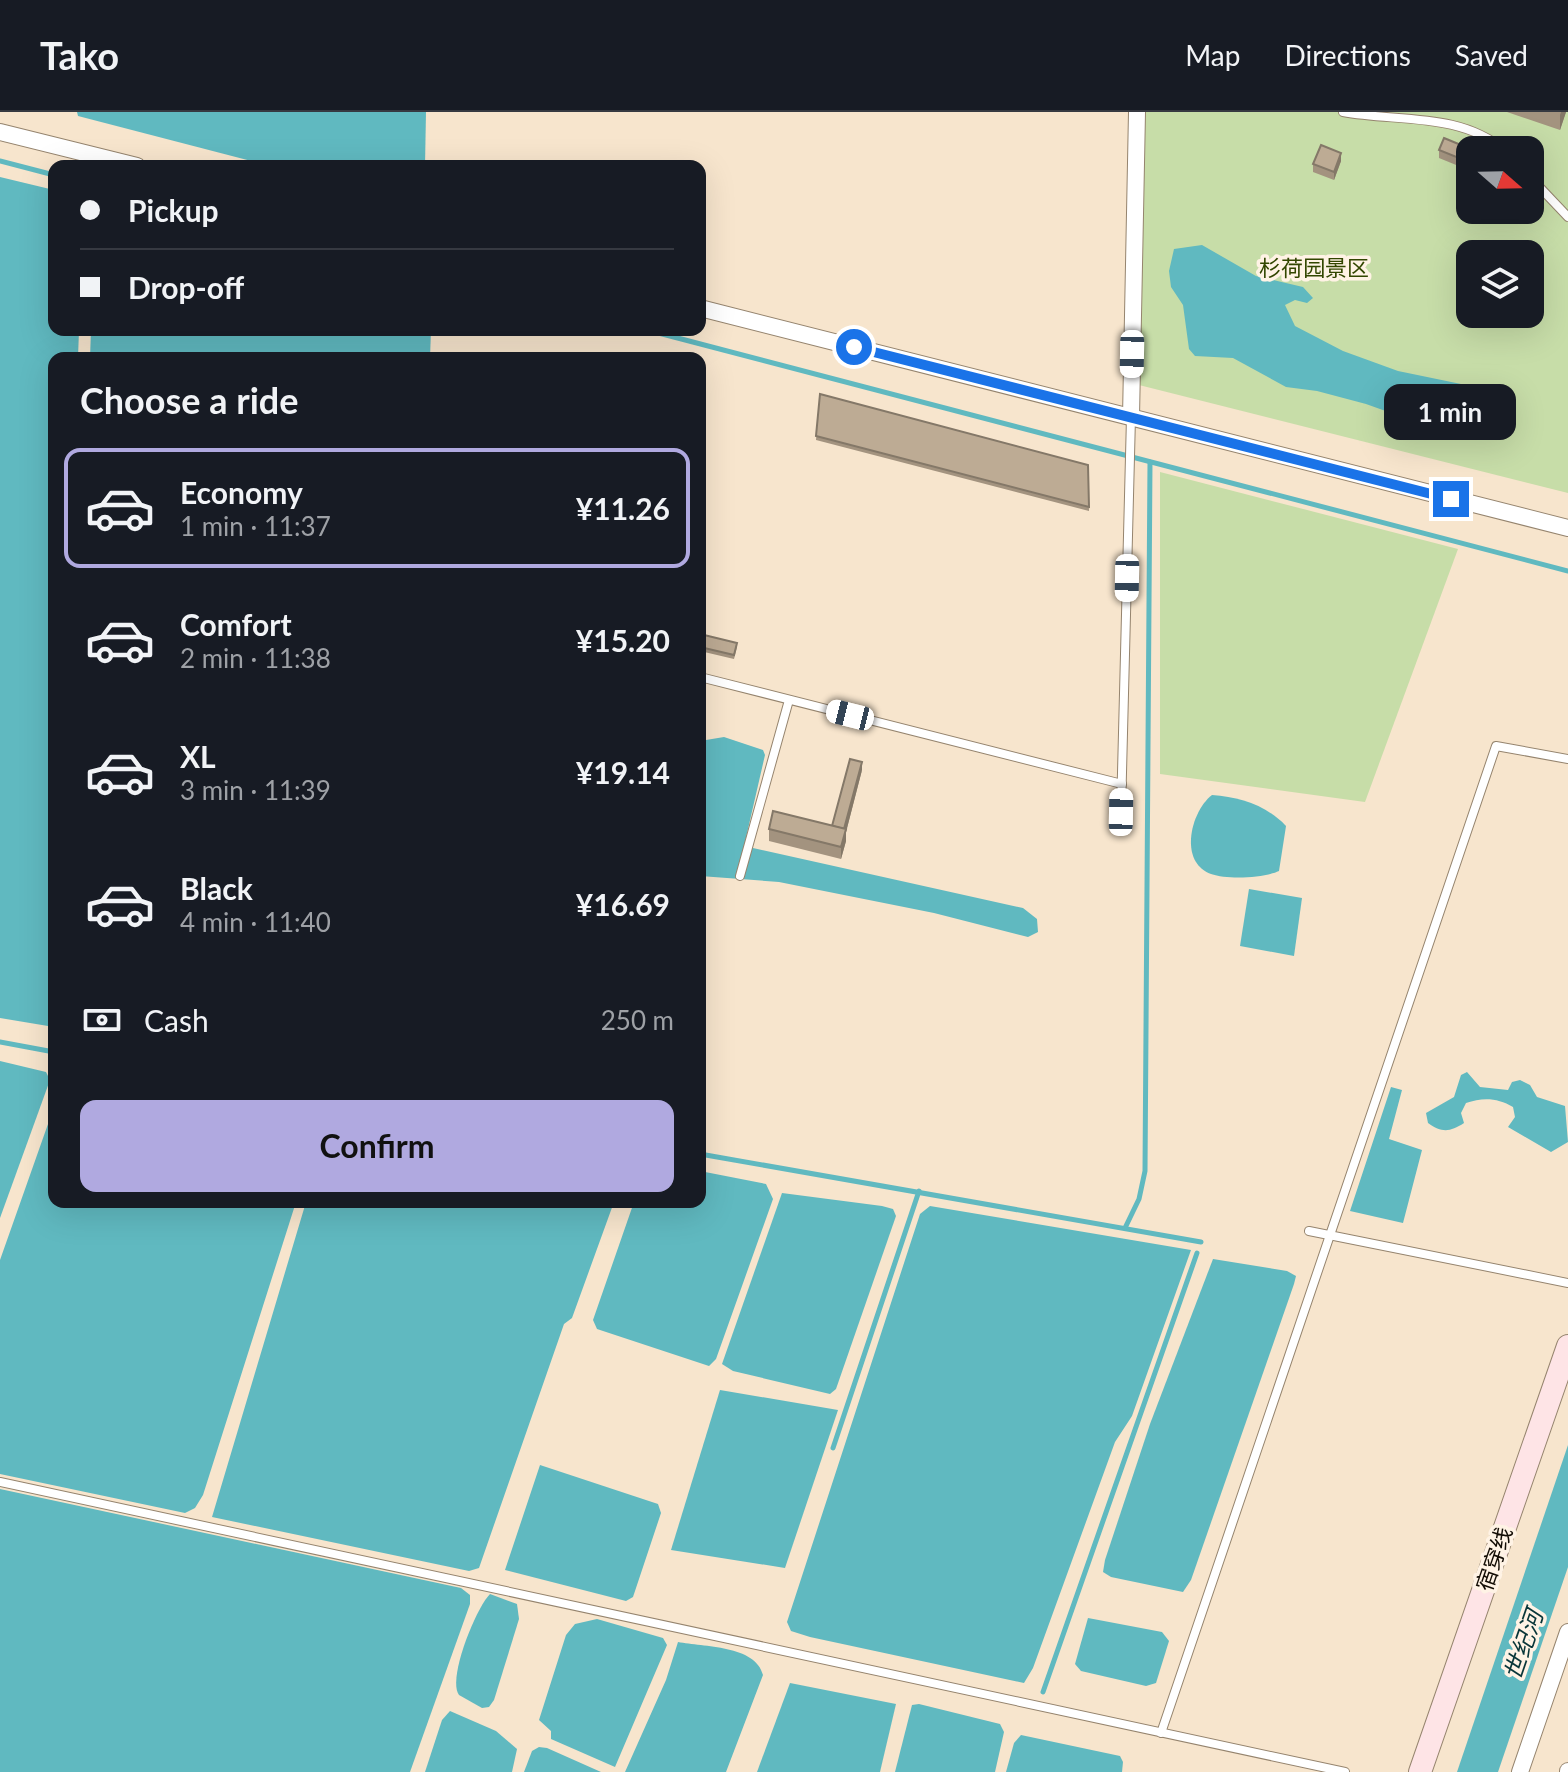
<!DOCTYPE html>
<html lang="en">
<head>
<meta charset="utf-8">
<style>
  :root { --surface:#171b24; --page:#20242c; --text:#f1f3f6; --muted:#9ea1a6; --line:#363941; --accent:#b0a9e0 }
  body { margin:0; font-family:Lato,"Noto Sans SC",sans-serif; background:var(--page); color:var(--text); height:100vh; display:flex; flex-direction:column; font-size:30px; white-space:nowrap }
  * { box-sizing:border-box; margin:0 }
  p { font-size:26px; color:var(--muted) }
  .icon { flex:none; width:44px; height:44px; fill:none; stroke:currentColor; stroke-width:2; stroke-linecap:round; stroke-linejoin:round }
  .map { position:relative; flex:1; overflow:hidden }
  .side { position:absolute; left:48px; top:240px; width:658px; height:856px; display:flex; flex-direction:column; background:var(--surface); border-radius:16px; box-shadow:0 8px 32px #0002 }
  .side>* { flex:none }
  .guide { position:absolute; left:48px; top:48px; width:658px; height:176px; border-radius:16px; box-shadow:0 8px 32px #0002; display:grid; align-content:center; height:176px; padding:0 32px; background:var(--surface) }
  .needle { width:52px; rotate:110deg }
  .fabs { position:absolute; left:1456px; top:24px; display:grid; gap:16px }
  .fabs a { display:grid; place-items:center; width:88px; height:88px; border-radius:16px; background:var(--surface); box-shadow:0 8px 32px #0002; font-size:40px }
  .end { position:absolute; width:36px; height:36px; margin:-18px; border:10px solid #1a73e8; background:#fff; box-shadow:0 0 0 4px #fff }
  .from { border-radius:50% }
  .bubble { position:absolute; height:56px; border-radius:16px; background:var(--surface); box-shadow:0 8px 32px #0002; font-size:26px; font-weight:700; line-height:56px; text-align:center }
  .car { position:absolute; width:24px; height:48px; margin:-24px -12px; border-radius:10px; box-shadow:0 0 6px 2px #0007; background:linear-gradient(#fff 24%,#345 0 40%,#fff 0 76%,#345 0 86%,#fff 0) }
  .guide b { display:flex; align-items:center; gap:28px; height:76px; font-size:30px }
  .guide b+b { border-top:2px solid var(--line) }
  .guide i { width:20px; height:20px; background:var(--text) }
  ul { padding:0; list-style:none }
  li { display:flex; align-items:center; gap:24px; height:120px; margin:0 16px 12px; padding:0 16px; border:4px solid transparent; border-radius:16px }
  li div { flex:1 }
  li b { display:block; font-size:30px }
  li em { font-style:normal; font-weight:700 }
  li.on { border-color:var(--accent) }
  li>.icon { width:72px; height:72px; stroke-width:1.5 }
  h2 { padding:0 32px; font-size:36px; line-height:96px }
  .pay { display:flex; align-items:center; gap:20px; height:88px; padding:0 32px; font-size:30px }
  .pay p { margin-inline-start:auto }
  .primary-button { display:flex; gap:16px; margin-top:auto; padding:16px 32px }
  .primary-button a { flex:1; height:92px; border-radius:16px; background:var(--accent); color:#111; font-size:32px; font-weight:700; line-height:92px; text-align:center }
  header { display:flex; align-items:center; gap:48px; box-sizing:border-box; height:112px; padding:0 40px; background:var(--surface); border-bottom:2px solid var(--line) }
  header strong { font-size:38px }
  nav { display:flex; gap:44px; margin-inline-start:auto; font-size:28px }
  .map>svg:first-child { display:block }
  .green { fill:#c7dda8; fill-rule:evenodd }
  .water { fill:#60b9c0 }
  .lines { fill:none; stroke-linecap:round; stroke-linejoin:round }
  .stream { stroke:#60b9c0; stroke-width:5 }
  .lane-casing { stroke:#95846e; stroke-width:10 }
  .street-casing { stroke:#95846e; stroke-width:18 }
  .secondary-casing { stroke:#95846e; stroke-width:24 }
  .lane { stroke:#fff; stroke-width:8 }
  .street { stroke:#fff; stroke-width:16 }
  .secondary { stroke:#fee4e6; stroke-width:22 }
  .wall { fill:#a3937f }
  .shaded-wall { fill:#847868 }
  .building { fill:#bdab94; stroke:#847868; stroke-width:2 }
  .route { stroke:#1a73e8; stroke-width:10 }
  .labels { text-anchor:middle; stroke-width:7; stroke-linejoin:round; paint-order:stroke }
  .park-label { font-size:22px; fill:#324600; stroke:#fff3e5 }
  .street-label { font-size:22px; fill:#130d05; stroke:#fff3e5 }
  .water-label { font-size:24px; font-style:italic; fill:#093639; stroke:#fff3e5 }
</style>
</head>
<body>
<header>
<strong>Tako</strong>
<nav><a>Map</a><a>Directions</a><a>Saved</a></nav>
</header>
<div class="map">
<svg width="1568" height="1660" viewBox="0 0 1568 1660">
  <rect width="100%" height="100%" fill="#f7e5cd"/>
  <g class="green">
    <path d="M 1145,0 L 1568,0 L 1568,381 L 1139,273 ZM 1470,38 L 1530,38 L 1530,98 L 1470,98 ZM 1470,142 L 1530,142 L 1530,202 L 1470,202 Z"/>
    <polygon points="1160,360 1458,437 1365,690 1160,662"/>
  </g>
  <g class="water">
    <polygon points="77,0 426,0 425,54 270,54 78,4"/>
    <polygon points="0,65 54,78 54,218 79,218 78,246 54,246 54,915 0,906"/>
    <polygon points="1202,133 1256,164 1303,175 1313,186 1307,191 1295,188 1285,193 1295,214 1343,239 1398,259 1461,272 1471,283 1467,314 1450,322 1366,292 1317,279 1286,275 1233,246 1195,244 1189,237 1183,193 1171,175 1169,159 1174,137"/>
    <polygon points="91,218 431,218 430,246 90,246"/>
    <polygon points="724,625 763,638 765,643 745,730 753,736 1023,796 1037,807 1038,820 1028,825 934,801 779,770 700,764 700,629"/>
    <path d="M 1212,683 C 1240,685 1266,693 1286,714 L 1279,759 C 1264,766 1228,768 1211,762 C 1178,750 1191,699 1212,683 Z"/>
    <polygon points="1249,777 1302,786 1294,844 1240,834"/>
    <polygon points="0,949 46,960 50,968 0,1106"/>
    <path d="M 1467,960 L 1480,975 L 1508,978 L 1512,970 L 1520,968 L 1530,973 L 1537,985 L 1565,994 L 1568,1030 L 1551,1040 L 1508,1015 L 1515,1005 L 1513,995 C 1498,986 1483,985 1466,991 L 1461,1001 L 1464,1011 C 1450,1020 1442,1021 1428,1011 L 1426,1001 L 1454,985 L 1461,963 Z"/>
    <polygon points="1391,975 1402,978 1389,1027 1422,1038 1403,1111 1350,1099"/>
    <polygon points="54,995 54,1090 296,1090 203,1383 195,1396 185,1401 0,1362 0,1148"/>
    <polygon points="700,1059 766,1072 773,1087 716,1247 709,1254 597,1217 593,1208 634,1090 700,1090"/>
    <polygon points="782,1081 882,1094 893,1097 896,1104 836,1277 830,1282 733,1259 722,1252"/>
    <polygon points="306,1090 614,1090 572,1206 564,1212 479,1456 469,1459 212,1405"/>
    <polygon points="930,1094 1191,1138 1132,1304 1115,1330 1033,1556 1024,1571 810,1525 791,1519 787,1510 920,1102"/>
    <polygon points="1213,1147 1287,1159 1296,1164 1294,1172 1191,1468 1183,1480 1111,1465 1103,1460 1105,1448 1150,1312"/>
    <polygon points="720,1278 838,1298 785,1456 671,1438"/>
    <polygon points="1568,1333 1568,1455 1498,1660 1457,1660"/>
    <polygon points="540,1353 658,1392 661,1401 633,1485 626,1489 505,1458"/>
    <polygon points="0,1377 461,1476 470,1483 470,1492 410,1660 0,1660"/>
    <path d="M 490,1482 L 517,1492 L 519,1507 L 494,1588 L 489,1595 L 482,1596 L 459,1583 C 447,1567 476,1496 490,1482 Z"/>
    <polygon points="1088,1506 1162,1520 1169,1529 1156,1571 1146,1574 1081,1559 1075,1552"/>
    <polygon points="597,1507 663,1526 667,1533 615,1655 551,1627 551,1619 539,1608 566,1523 575,1512"/>
    <path d="M 678,1530 C 703,1535 756,1533 763,1563 L 726,1660 L 625,1660 L 666,1568 Z"/>
    <polygon points="790,1571 896,1592 880,1660 757,1660"/>
    <polygon points="919,1592 1000,1612 1004,1620 995,1660 895,1660 912,1593"/>
    <polygon points="450,1599 496,1619 517,1637 512,1660 425,1660 442,1608"/>
    <polygon points="1021,1623 1120,1644 1123,1650 1122,1660 1006,1660 1014,1631"/>
    <polygon points="539,1635 547,1636 601,1660 524,1660 532,1639"/>
  </g>
  <g class="lines">
    <g class="stream">
      <polyline points="0,49 54,63"/>
      <polyline points="647,218 1568,459"/>
      <polyline points="0,930 54,940"/>
      <polyline points="700,1042 1201,1130"/>
      <polyline points="1125,1116 1139,1087 1145,1059 1150,350"/>
      <polyline points="833,1336 919,1079"/>
      <polyline points="1043,1580 1197,1141"/>
    </g>
    <g class="lane-casing">
      <g id="lane">
        <path d="M 1343,0 C 1396,10 1460,0 1504,38"/>
        <polyline points="1530,65 1568,105"/>
        <polyline points="700,565 1122,672"/>
        <polyline points="1121,700 1131,305"/>
        <polyline points="740,764 789,588"/>
        <polyline points="1309,1119 1568,1171"/>
        <polyline points="0,1370 1345,1660"/>
        <polyline points="1161,1621 1496,634 1568,647"/>
      </g>
    </g>
    <g class="street-casing">
      <g id="street">
        <polyline points="0,20 137,54"/>
        <polyline points="700,196 1568,416"/>
        <polyline points="1131,305 1137,0"/>
        <polyline points="1520,1660 1568,1520"/>
        <polyline points="1568,1660 1568,1659"/>
      </g>
    </g>
    <g class="secondary-casing">
      <polyline id="secondary" points="1420,1660 1568,1234"/>
    </g>
    <use href="#lane" class="lane"/>
    <use href="#street" class="street"/>
    <use href="#secondary" class="secondary"/>
  </g>
  <g class="wall">
    <polygon points="1507,0 1566,0 1560,18"/>
    <polygon points="1439,38 1470,38 1470,74 1463,72 1463,64 1466,57 1439,46"/>
    <polygon points="1341,49 1334,68 1313,60 1313,52"/>
    <polygon points="820,282 1088,353 1089,399 816,328"/>
    <polygon points="700,522 737,535 734,547 700,539"/>
    <polygon points="862,658 846,720 846,729 841,747 769,729 769,717 832,714"/>
  </g>
  <g class="shaded-wall">
    <polygon points="1561,0 1566,0 1560,18 1560,3"/>
    <polygon points="1341,41 1341,49 1334,68 1334,60"/>
    <polygon points="862,650 862,658 846,720 846,729 841,747 841,735 844,718"/>
  </g>
  <g class="building">
    <polygon points="1444,26 1473,38 1470,38 1470,67 1463,64 1469,50 1439,38"/>
    <polygon points="1321,33 1341,41 1334,60 1313,52"/>
    <polygon points="820,282 1088,353 1089,395 816,324"/>
    <polygon points="700,522 737,531 734,543 700,535"/>
    <polygon points="850,647 862,650 844,717 832,714"/>
    <polygon points="773,699 846,717 841,735 769,717"/>
  </g>
  <g class="lines">
    <polyline class="route" points="854,235 1451,387"/>
  </g>
  <g class="labels">
    <g class="park-label">
      <text x="1314" y="164">杉荷园景区</text>
    </g>
    <g class="street-label">
      <text transform="translate(1494 1447) rotate(-71)" y="8">宿穿线</text>
    </g>
    <g class="water-label">
      <text transform="translate(1524 1533) rotate(-71)" y="8">世纪河</text>
    </g>
  </g>
</svg>
<div class="fabs">
<a><svg class="needle" viewBox="-14 -14 28 28"><path d="M0-13l5 13h-10z" fill="#e53935"/><path d="M0 13l5-13h-10z" fill="#9ea1a6"/></svg></a>
<a><svg class="icon" aria-label="layers" viewBox="0 0 24 24"><path d="M12 4l9 5-9 5-9-5zM3 14l9 5 9-5"/></svg></a>
</div>
<i class="end from" style="left:854px;top:235px"></i>
<i class="end" style="left:1451px;top:387px"></i>
<div class="bubble" style="left:1384px;top:272px;width:132px">1 min</div>
<i class="car" style="left:1132px;top:242px;rotate:181deg"></i>
<i class="car" style="left:1127px;top:466px;rotate:181deg"></i>
<i class="car" style="left:850px;top:603px;rotate:284deg"></i>
<i class="car" style="left:1121px;top:700px;rotate:1deg"></i>
<div class="guide">
<b><i class="from"></i>Pickup</b>
<b><i></i>Drop-off</b>
</div>
<section class="side">
<h2>Choose a ride</h2>
<ul>
<li class="on"><svg class="icon" aria-label="car" viewBox="0 0 24 24"><path d="M5 17H2v-5l4-1 3-4h7l3 4 3 1v5h-3M9 17h6M6 11h13"/><circle cx="7" cy="17" r="2"/><circle cx="17" cy="17" r="2"/></svg><div><b>Economy</b><p>1 min · 11:37</p></div><em>¥11.26</em></li>
<li><svg class="icon" aria-label="car" viewBox="0 0 24 24"><path d="M5 17H2v-5l4-1 3-4h7l3 4 3 1v5h-3M9 17h6M6 11h13"/><circle cx="7" cy="17" r="2"/><circle cx="17" cy="17" r="2"/></svg><div><b>Comfort</b><p>2 min · 11:38</p></div><em>¥15.20</em></li>
<li><svg class="icon" aria-label="car" viewBox="0 0 24 24"><path d="M5 17H2v-5l4-1 3-4h7l3 4 3 1v5h-3M9 17h6M6 11h13"/><circle cx="7" cy="17" r="2"/><circle cx="17" cy="17" r="2"/></svg><div><b>XL</b><p>3 min · 11:39</p></div><em>¥19.14</em></li>
<li><svg class="icon" aria-label="car" viewBox="0 0 24 24"><path d="M5 17H2v-5l4-1 3-4h7l3 4 3 1v5h-3M9 17h6M6 11h13"/><circle cx="7" cy="17" r="2"/><circle cx="17" cy="17" r="2"/></svg><div><b>Black</b><p>4 min · 11:40</p></div><em>¥16.69</em></li>
</ul>
<div class="pay"><svg class="icon" aria-label="cash" viewBox="0 0 24 24"><path d="M3 7h18v10H3z"/><circle cx="12" cy="12" r="2"/></svg>Cash<p>250 m</p></div>
<div class="primary-button"><a>Confirm</a></div>
</section>
</div>
</body>
</html>
